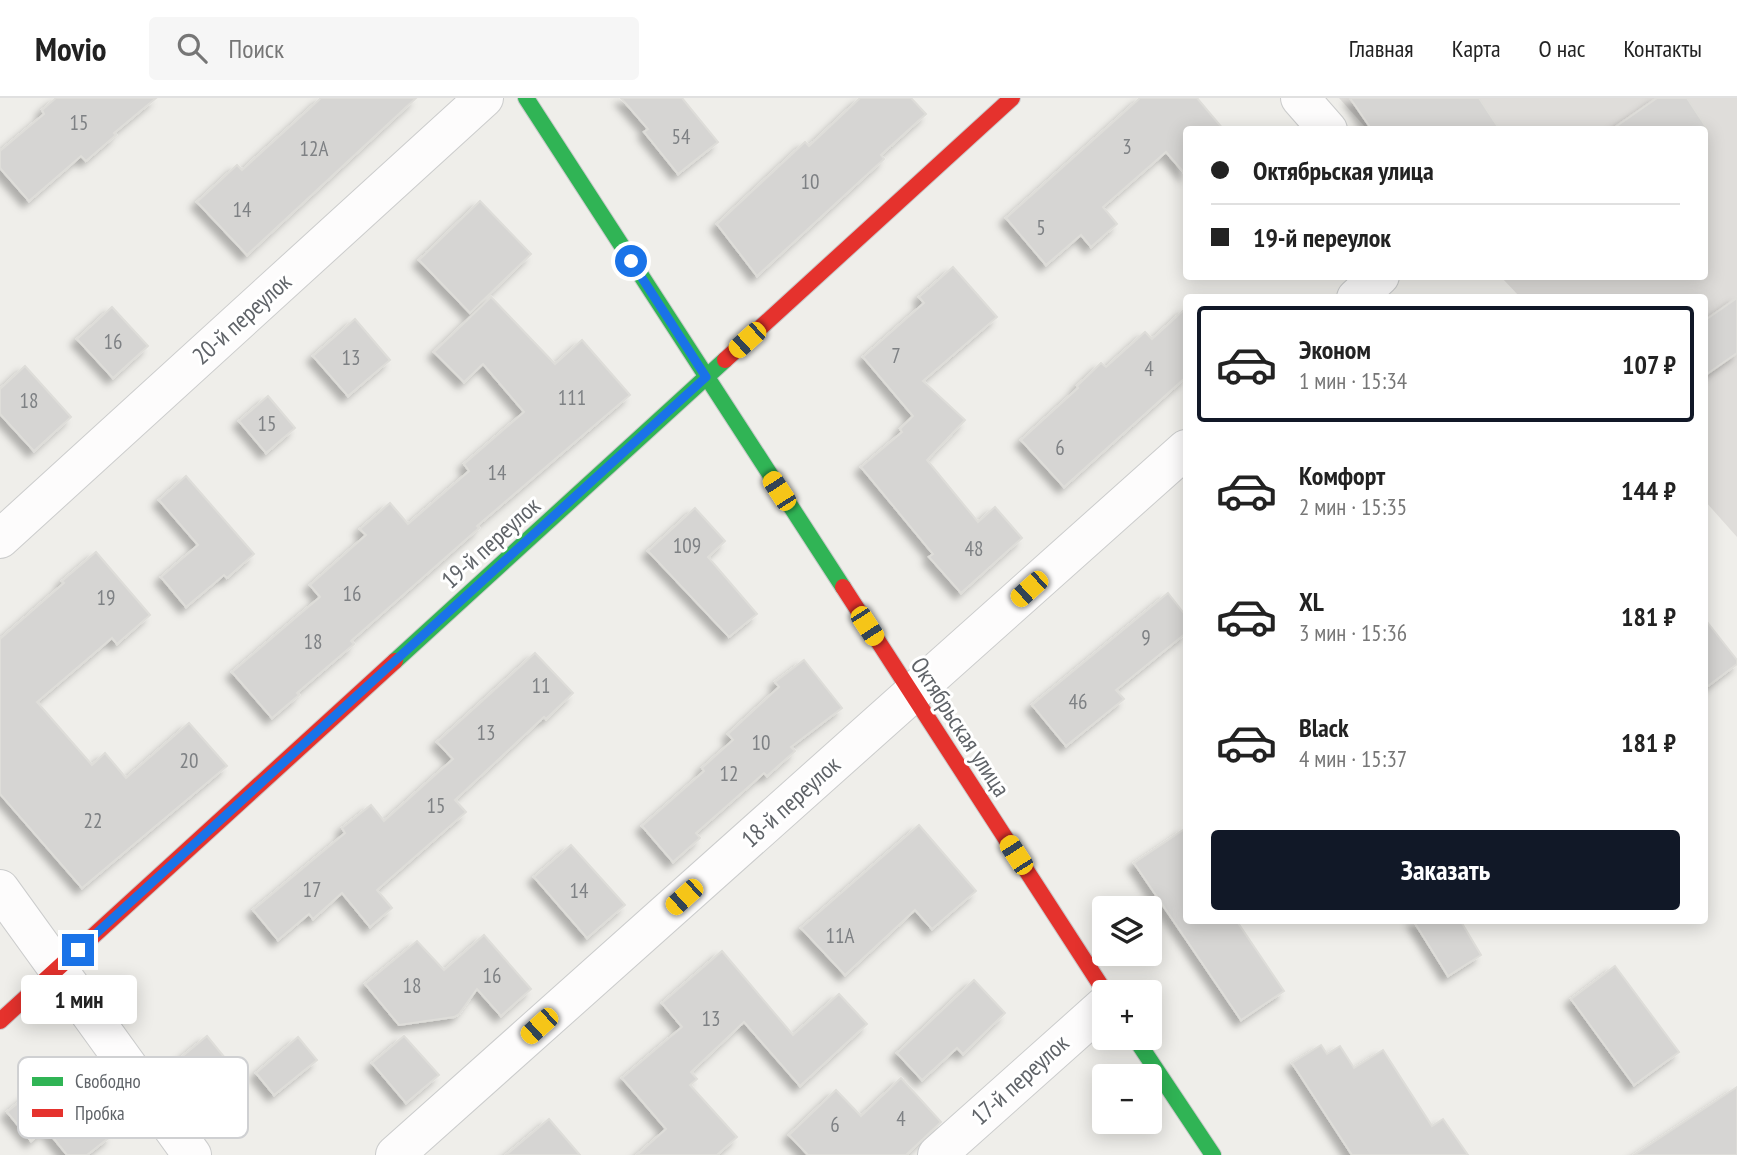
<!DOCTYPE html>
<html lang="ru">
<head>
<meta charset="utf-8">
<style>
  :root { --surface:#fff; --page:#f6f6f6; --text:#222; --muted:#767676; --line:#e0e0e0; --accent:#111827 }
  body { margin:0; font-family:"PT Sans Narrow",sans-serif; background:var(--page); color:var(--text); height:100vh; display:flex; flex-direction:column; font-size:26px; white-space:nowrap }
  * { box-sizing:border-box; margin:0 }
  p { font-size:23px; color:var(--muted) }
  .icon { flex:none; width:38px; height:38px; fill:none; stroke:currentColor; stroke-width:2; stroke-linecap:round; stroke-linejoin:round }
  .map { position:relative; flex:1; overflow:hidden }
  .sheet { position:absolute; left:1183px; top:196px; width:525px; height:630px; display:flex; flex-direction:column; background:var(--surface); border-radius:7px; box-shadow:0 4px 18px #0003 }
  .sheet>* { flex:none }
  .guide { position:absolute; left:1183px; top:28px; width:525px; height:154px; border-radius:7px; box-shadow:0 4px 18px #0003; display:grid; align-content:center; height:154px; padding:0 28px; background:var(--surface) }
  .buttons { position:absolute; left:1092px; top:798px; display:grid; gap:14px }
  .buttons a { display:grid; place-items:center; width:70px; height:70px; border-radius:7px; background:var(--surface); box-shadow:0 4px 18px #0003; font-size:35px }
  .end { position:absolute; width:32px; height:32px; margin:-16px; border:9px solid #1a73e8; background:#fff; box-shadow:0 0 0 4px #fff }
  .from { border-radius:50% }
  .bubble { position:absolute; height:49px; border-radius:7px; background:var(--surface); box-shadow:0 4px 18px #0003; font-size:23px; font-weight:600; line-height:49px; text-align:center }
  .car { position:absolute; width:21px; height:42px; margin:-21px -10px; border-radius:9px; box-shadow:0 0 5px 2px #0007; background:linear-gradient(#f5c518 24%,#345 0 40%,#f5c518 0 76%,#345 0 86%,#f5c518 0) }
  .guide b { display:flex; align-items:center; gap:24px; height:66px; font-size:26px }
  .guide b+b { border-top:2px solid var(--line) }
  .guide i { width:18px; height:18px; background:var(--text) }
  ul { padding:12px 0 0; list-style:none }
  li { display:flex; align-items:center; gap:21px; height:116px; margin:0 14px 10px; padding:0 14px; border:4px solid transparent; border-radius:7px }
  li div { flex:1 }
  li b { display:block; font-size:26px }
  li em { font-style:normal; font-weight:600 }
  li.current { border-color:var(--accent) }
  li>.icon { width:63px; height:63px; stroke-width:1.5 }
  .action { display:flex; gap:14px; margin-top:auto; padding:14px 28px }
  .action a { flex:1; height:80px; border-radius:7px; background:var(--accent); color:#fff; font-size:28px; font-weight:600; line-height:80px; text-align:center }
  header { display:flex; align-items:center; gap:42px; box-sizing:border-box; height:98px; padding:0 35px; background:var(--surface); border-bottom:2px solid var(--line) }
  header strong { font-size:33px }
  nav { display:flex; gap:38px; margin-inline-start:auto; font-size:24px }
  .search { width:490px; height:63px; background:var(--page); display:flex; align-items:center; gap:18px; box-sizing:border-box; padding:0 24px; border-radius:7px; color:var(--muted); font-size:26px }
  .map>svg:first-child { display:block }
  .industrial { fill:#dfddda }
  .building { fill:#d6d5d3; stroke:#deddd9; stroke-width:2; filter:url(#shadow) }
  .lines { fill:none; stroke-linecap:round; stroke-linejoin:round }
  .street-casing { stroke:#cbcccc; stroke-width:40 }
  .fast-casing { stroke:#cacacb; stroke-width:18 }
  .jam-casing { stroke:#cacacb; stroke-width:18 }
  .street { stroke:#fdfcfc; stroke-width:38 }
  .fast { stroke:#30b455; stroke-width:16 }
  .jam { stroke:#e5322d; stroke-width:16 }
  .route { stroke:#1a73e8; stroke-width:9 }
  .labels { text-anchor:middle; stroke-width:6; stroke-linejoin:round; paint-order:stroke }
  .number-label { font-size:21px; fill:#7e8184 }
  .street-label { font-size:24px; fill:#5f6368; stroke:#fff }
  .key { fill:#fff; stroke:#cfd0d2; stroke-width:2 }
  .key-label { font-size:19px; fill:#5f6368 }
</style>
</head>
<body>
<header>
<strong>Movio</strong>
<div class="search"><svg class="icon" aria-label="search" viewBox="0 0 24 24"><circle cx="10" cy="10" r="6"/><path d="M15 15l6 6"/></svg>Поиск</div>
<nav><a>Главная</a><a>Карта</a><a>О нас</a><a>Контакты</a></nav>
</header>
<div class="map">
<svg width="1737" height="1057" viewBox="0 0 1737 1057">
  <defs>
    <filter id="shadow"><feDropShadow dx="-6" dy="6" stdDeviation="3.5" flood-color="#0004"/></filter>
  </defs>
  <rect width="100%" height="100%" fill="#efeeea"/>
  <polygon class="industrial" points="1339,0 1737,0 1737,439 1705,403 1704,200 1520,199 1501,179 1704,178 1704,32 1367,31"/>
  <g class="building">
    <polygon points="56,0 156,0 114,35 116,37 86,63 81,58 29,103 0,70 0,53 44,16 42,12"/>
    <polygon points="321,0 416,0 247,157 197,104 237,67 242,72"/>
    <polygon points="621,0 682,0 718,44 678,76 644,34 648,31"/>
    <polygon points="860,0 911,0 926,16 881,57 884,61 757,178 717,126 805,44 809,48"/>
    <polygon points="1140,0 1197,0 1224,32 1186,32 1186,77 1166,54 1103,109 1117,126 1091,149 1081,137 1046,167 1006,120"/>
    <polygon points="1350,0 1479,0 1500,32 1372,32"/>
    <polygon points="1657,0 1687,0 1708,32 1611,32"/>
    <polygon points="480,103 531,156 470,215 419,162"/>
    <polygon points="953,169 997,219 923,283 965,322 927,362 978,424 995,409 1022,440 961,495 929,459 933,456 861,369 902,334 900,331 913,318 863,259 924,205 919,199"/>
    <polygon points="491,199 555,266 582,242 630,297 477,428 479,430 351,543 354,546 297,595 299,597 272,620 232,574 320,499 310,487 366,437 360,431 390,405 408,426 469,373 464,366 524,314 483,266 464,284 434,254"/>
    <polygon points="1737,200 1737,255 1704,278 1704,223"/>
    <polygon points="112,209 148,248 113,280 77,241"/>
    <polygon points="1186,210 1186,279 1064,389 1021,342 1078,290 1077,288 1101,265 1106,269 1145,234 1152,241"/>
    <polygon points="355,221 390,262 348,298 313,258"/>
    <polygon points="25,268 71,319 34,353 0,316 0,291"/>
    <polygon points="268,298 295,330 266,355 239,323"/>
    <polygon points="186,378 254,456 227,480 224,477 186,509 161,479 198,447 159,402"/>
    <polygon points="695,410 725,443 708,459 757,516 729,539 648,453"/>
    <polygon points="96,454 150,517 117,546 112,540 37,604 92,667 105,655 126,680 189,625 227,668 82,790 0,696 0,541 64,485 62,483"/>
    <polygon points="1168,495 1186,518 1186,535 1116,592 1124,601 1066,648 1032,607"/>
    <polygon points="1704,520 1737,562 1737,566 1704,591"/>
    <polygon points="535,555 573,595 546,621 544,619 455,702 466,714 377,792 392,810 370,829 342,795 313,821 309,816 278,842 253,812 345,735 342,730 371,707 384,723 453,661 437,644"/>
    <polygon points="804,562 842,610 791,649 795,653 767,678 764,675 696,735 700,740 673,764 642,728 704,673 702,670 733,642 728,636 779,589 775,584"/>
    <polygon points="919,727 976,793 932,831 915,812 845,877 801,830"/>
    <polygon points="1186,730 1186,822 1236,822 1284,893 1241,922 1134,765"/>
    <polygon points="571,747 625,807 587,840 534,779"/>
    <polygon points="1413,822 1460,822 1481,857 1448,878"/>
    <polygon points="484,837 531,891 501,918 477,891 459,916 454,919 399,927 365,886 417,843 444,872"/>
    <polygon points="722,853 793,937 839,896 867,926 800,988 744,924 691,974 697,981 690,987 737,1039 717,1057 637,1057 666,1031 622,980 682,929 662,905"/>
    <polygon points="1615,868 1679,954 1634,987 1571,901"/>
    <polygon points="974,882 1005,915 963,956 957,950 922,982 897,955"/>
    <polygon points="207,938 243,982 210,1009 173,966"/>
    <polygon points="404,938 439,977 406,1005 372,965"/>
    <polygon points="298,939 317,962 274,997 256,975"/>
    <polygon points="1321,947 1327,956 1340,948 1354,970 1383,952 1432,1028 1443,1021 1468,1057 1352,1057 1292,965"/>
    <polygon points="57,973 111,1038 87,1057 67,1057 46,1031 31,1043 7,1014"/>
    <polygon points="901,980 941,1024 906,1057 808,1057 789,1037 836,992 861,1018"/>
    <polygon points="1737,989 1737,1057 1634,1057"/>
    <polygon points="549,1021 580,1057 506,1057"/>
  </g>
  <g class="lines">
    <g class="street-casing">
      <g id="street">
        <polyline points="1300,0 1328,32"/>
        <polyline points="1356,200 1380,178"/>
        <polyline points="0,441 484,0"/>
        <polyline points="0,791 192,1057"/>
        <polyline points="395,1057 1186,351"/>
        <polyline points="937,1057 1104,908"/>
      </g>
    </g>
    <g class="fast-casing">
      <g id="fast">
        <polyline points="526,0 843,489"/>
        <polyline points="395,563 725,262"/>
        <polyline points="1135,940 1213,1057"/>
      </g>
    </g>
    <g class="jam-casing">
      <g id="jam">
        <polyline points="725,262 1012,0"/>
        <polyline points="843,489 1105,894"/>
        <polyline points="0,923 395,563"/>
      </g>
    </g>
    <use href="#street" class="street"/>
    <use href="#fast" class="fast"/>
    <use href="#jam" class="jam"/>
  </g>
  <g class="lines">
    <polyline class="route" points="78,852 706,279 631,163"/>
  </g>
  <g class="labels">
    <g class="number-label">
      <text x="79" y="32">15</text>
      <text x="681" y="46">54</text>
      <text x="1127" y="56">3</text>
      <text x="314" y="58">12А</text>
      <text x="810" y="91">10</text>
      <text x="242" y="119">14</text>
      <text x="1041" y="137">5</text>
      <text x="113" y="251">16</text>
      <text x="896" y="265">7</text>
      <text x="351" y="267">13</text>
      <text x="1149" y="278">4</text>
      <text x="572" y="307">111</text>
      <text x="29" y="310">18</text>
      <text x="267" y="333">15</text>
      <text x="1060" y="357">6</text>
      <text x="497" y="382">14</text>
      <text x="687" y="455">109</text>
      <text x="974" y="458">48</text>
      <text x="352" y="503">16</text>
      <text x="106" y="507">19</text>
      <text x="1146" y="547">9</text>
      <text x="313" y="551">18</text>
      <text x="541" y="595">11</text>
      <text x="1078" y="611">46</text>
      <text x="486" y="642">13</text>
      <text x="761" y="652">10</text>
      <text x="189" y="670">20</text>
      <text x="729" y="683">12</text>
      <text x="436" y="715">15</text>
      <text x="93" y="730">22</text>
      <text x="312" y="799">17</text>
      <text x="579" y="800">14</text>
      <text x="840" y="845">11А</text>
      <text x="492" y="885">16</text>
      <text x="412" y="895">18</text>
      <text x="711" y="928">13</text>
      <text x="901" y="1028">4</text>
      <text x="835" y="1034">6</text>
    </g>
    <g class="street-label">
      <text transform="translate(242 221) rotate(-42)" y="8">20-й переулок</text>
      <text transform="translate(491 445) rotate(-42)" y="8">19-й переулок</text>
      <text transform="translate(960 629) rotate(57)" y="8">Октябрьская улица</text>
      <text transform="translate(791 704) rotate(-42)" y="8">18-й переулок</text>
      <text transform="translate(1020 982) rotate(-42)" y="8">17-й переулок</text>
    </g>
  </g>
  <rect x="18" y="959" width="230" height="81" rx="10" class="key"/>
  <rect x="32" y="979" width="31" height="9" fill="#30b455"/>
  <rect x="32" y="1011" width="31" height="8" fill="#e5322d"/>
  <g class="key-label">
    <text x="75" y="990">Свободно</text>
    <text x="75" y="1022">Пробка</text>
  </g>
</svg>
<div class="buttons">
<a><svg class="icon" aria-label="layers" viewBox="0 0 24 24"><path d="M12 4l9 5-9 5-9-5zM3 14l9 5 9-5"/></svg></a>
<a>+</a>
<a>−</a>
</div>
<i class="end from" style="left:631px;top:163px"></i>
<i class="end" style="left:78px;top:852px"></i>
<div class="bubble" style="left:21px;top:877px;width:116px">1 мин</div>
<i class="car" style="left:747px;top:242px;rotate:228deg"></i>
<i class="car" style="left:779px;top:393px;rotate:327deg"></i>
<i class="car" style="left:1029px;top:491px;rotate:228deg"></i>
<i class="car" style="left:867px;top:528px;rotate:147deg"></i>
<i class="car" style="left:1016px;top:757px;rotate:327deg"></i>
<i class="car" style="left:684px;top:799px;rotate:228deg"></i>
<i class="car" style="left:539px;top:928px;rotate:228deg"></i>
<div class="guide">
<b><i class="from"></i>Октябрьская улица</b>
<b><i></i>19-й переулок</b>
</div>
<section class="sheet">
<ul>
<li class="current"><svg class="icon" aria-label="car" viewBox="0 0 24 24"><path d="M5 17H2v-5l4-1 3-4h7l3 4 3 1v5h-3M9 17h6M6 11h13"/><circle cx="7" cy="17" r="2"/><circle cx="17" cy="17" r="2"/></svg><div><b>Эконом</b><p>1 мин · 15:34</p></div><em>107 ₽</em></li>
<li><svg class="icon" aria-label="car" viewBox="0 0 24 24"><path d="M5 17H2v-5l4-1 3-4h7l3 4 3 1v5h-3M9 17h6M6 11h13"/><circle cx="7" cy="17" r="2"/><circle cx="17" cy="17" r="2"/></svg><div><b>Комфорт</b><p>2 мин · 15:35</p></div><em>144 ₽</em></li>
<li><svg class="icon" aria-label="car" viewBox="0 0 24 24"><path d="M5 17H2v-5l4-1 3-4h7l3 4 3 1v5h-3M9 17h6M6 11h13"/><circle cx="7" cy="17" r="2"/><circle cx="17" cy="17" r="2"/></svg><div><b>XL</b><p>3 мин · 15:36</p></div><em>181 ₽</em></li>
<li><svg class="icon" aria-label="car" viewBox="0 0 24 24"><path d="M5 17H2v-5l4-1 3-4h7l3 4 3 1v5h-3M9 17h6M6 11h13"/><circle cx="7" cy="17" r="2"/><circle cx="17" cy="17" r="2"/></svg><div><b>Black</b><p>4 мин · 15:37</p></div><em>181 ₽</em></li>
</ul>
<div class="action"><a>Заказать</a></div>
</section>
</div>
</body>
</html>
